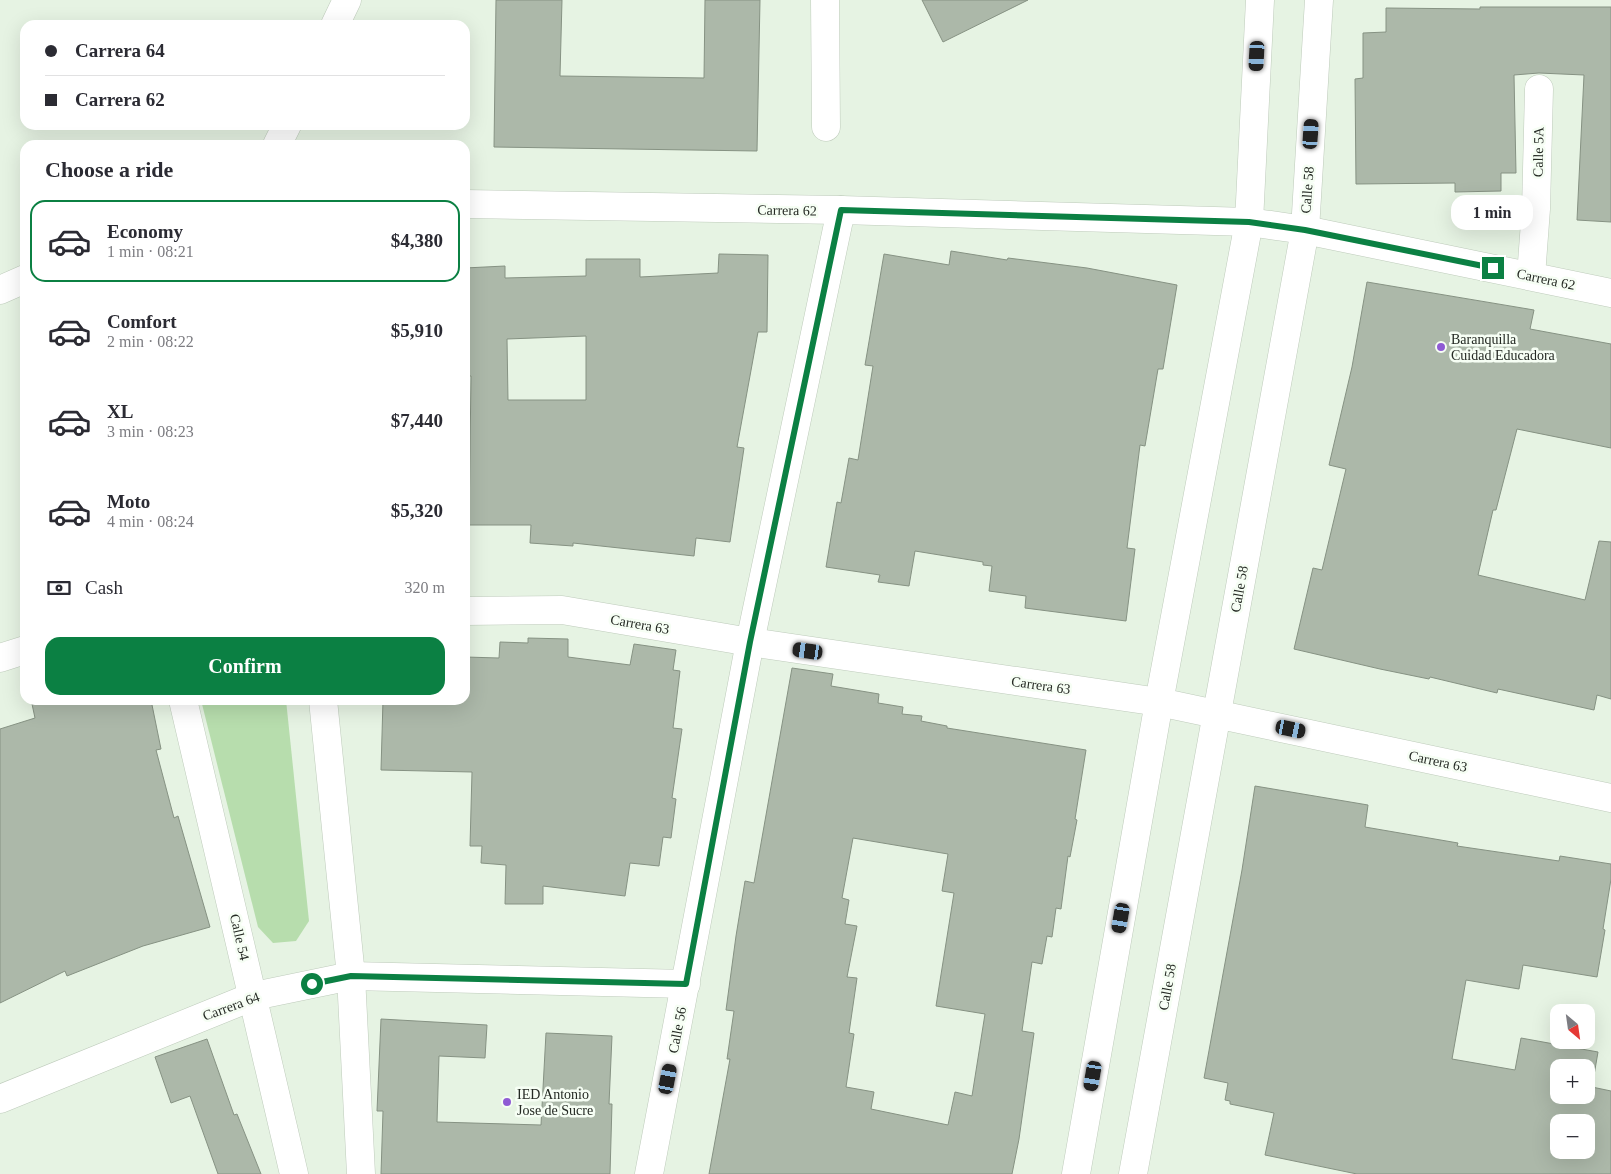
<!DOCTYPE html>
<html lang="en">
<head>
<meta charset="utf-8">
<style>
  :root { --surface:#fff; --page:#f2f2f3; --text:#2b2b33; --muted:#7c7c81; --line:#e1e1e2; --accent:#0b8043 }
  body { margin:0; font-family:Georgia,serif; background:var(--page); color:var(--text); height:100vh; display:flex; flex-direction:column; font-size:19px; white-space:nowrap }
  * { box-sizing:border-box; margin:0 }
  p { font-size:16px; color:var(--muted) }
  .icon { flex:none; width:28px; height:28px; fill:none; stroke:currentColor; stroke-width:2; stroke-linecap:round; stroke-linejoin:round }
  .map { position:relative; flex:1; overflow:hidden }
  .sheet { position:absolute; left:20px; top:140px; width:450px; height:565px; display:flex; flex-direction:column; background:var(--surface); border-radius:15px; box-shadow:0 5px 20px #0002 }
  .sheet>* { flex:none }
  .hud { position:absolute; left:20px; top:20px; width:450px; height:110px; border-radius:15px; box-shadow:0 5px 20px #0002; display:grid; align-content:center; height:110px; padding:0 25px; background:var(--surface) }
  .needle { width:32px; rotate:151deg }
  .controls { position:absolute; left:1550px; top:1004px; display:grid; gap:10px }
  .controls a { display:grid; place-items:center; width:45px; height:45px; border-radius:10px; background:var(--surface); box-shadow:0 5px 20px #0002; font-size:25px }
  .end { position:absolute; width:22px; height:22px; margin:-11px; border:6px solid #0b8043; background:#fff; box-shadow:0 0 0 2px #fff }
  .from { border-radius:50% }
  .bubble { position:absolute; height:35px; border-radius:15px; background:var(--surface); box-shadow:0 5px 20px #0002; font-size:16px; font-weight:700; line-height:35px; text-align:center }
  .car { position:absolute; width:15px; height:30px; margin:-15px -8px; border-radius:6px; box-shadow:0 0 4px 1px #0007; background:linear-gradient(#222 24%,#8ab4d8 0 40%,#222 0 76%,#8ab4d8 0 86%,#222 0) }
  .hud b { display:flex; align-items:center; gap:18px; height:48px; font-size:19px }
  .hud b+b { border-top:1px solid var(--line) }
  .hud i { width:12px; height:12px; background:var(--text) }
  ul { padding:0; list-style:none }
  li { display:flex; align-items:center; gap:15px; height:82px; margin:0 10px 8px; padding:0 15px; border:2px solid transparent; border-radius:15px }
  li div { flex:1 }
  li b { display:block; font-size:19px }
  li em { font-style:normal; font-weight:700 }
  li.selected { border-color:var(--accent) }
  li>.icon { width:45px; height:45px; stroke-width:1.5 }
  h2 { padding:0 25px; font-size:22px; line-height:60px }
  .pay { display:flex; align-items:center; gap:12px; height:55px; padding:0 25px; font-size:19px }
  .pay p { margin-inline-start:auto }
  .action { display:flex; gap:10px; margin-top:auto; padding:10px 25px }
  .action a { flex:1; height:58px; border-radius:15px; background:var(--accent); color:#fff; font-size:20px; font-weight:700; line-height:58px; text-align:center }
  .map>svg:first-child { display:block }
  .green { fill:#b7ddad }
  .building { fill:#acb8a9; stroke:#869283; fill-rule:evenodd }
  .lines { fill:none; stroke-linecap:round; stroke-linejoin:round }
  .minor-casing { stroke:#becbbb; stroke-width:29 }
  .minor { stroke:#fff; stroke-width:28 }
  .route { stroke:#0b8043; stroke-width:6 }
  .poi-dot { fill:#8f5bd4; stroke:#f6fef4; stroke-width:2 }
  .labels { text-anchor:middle; stroke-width:5; stroke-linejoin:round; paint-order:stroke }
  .street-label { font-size:14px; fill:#242923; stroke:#f6fef4 }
  .poi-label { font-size:14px; fill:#242923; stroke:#f6fef4; text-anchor:start }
</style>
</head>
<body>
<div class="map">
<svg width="1611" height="1174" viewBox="0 0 1611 1174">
  <rect width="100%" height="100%" fill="#e6f3e3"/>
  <polygon class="green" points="201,700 286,700 309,921 296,941 273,943 258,927"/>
  <g class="building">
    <polygon points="496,0 562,0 560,76 704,78 705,0 760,0 757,151 494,147"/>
    <polygon points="922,0 1028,0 943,42"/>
    <polygon points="1480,7 1611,7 1611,222 1577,220 1584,75 1539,73 1514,75 1516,173 1501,173 1501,191 1455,192 1455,183 1356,184 1355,79 1363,78 1363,33 1386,32 1386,8 1480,9"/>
    <polygon points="951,251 1007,260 1008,258 1087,268 1177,285 1163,369 1158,369 1145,446 1140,445 1127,548 1135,549 1126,621 1025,608 1026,596 989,591 992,566 983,565 983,562 915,551 909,586 878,582 880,575 826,567 837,502 841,503 849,458 858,460 873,366 865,365 884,254 949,265"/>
    <path d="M 719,254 L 768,255 L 767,332 L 758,332 L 737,447 L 744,448 L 730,542 L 696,538 L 694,556 L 573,543 L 573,546 L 530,543 L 531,525 L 469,525 L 471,376 L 465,376 L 465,268 L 505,266 L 505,278 L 586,276 L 586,259 L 640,259 L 640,277 L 718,273 ZM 586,336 L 586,400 L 508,400 L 507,339 Z"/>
    <polygon points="1367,282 1534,310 1530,329 1611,344 1611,448 1517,429 1496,510 1493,510 1478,575 1585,600 1599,541 1611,542 1611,699 1597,695 1594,710 1498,689 1497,693 1430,677 1429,679 1380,669 1294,649 1313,568 1322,570 1346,469 1329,465 1352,367"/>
    <polygon points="528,638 568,639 568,657 630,665 634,644 676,650 673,670 680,671 673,728 682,729 672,798 676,799 671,838 663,837 659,866 630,863 625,896 543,886 543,904 505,904 506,865 481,863 482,846 470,846 472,772 381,770 383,700 465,700 465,657 499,658 500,642 528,643"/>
    <path d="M 792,668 L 833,674 L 831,686 L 879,694 L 878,703 L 903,707 L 902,714 L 922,716 L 921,721 L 947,726 L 947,728 L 1086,750 L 1075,819 L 1077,820 L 1070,857 L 1068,856 L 1061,909 L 1056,908 L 1052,937 L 1047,936 L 1042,964 L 1032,962 L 1022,1031 L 1034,1033 L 1019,1139 L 1012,1174 L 709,1174 L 730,1059 L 727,1059 L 734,1011 L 726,1010 L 736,936 L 745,881 L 754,883 ZM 853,838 L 948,854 L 942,891 L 954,893 L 936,1006 L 985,1014 L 972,1096 L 955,1092 L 948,1125 L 871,1109 L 874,1092 L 846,1087 L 854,1034 L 849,1033 L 857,978 L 847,977 L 857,926 L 845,924 L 849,900 L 842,898 Z"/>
    <polygon points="54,700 151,700 161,749 156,750 174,818 178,816 210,927 143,946 67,976 65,971 0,1003 0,729 35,718 32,704"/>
    <path d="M 1255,786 L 1368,805 L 1365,827 L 1458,843 L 1457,846 L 1559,861 L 1560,856 L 1611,864 L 1611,879 L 1603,929 L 1605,930 L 1597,977 L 1523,965 L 1519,989 L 1466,980 L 1452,1059 L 1515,1070 L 1521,1038 L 1598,1052 L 1592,1087 L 1611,1091 L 1611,1174 L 1357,1174 L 1265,1155 L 1274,1113 L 1230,1104 L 1230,1101 L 1225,1100 L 1228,1083 L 1204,1078 L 1242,870 ZM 1559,1068 L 1586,1068 L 1586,1095 L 1559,1095 ZM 1559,1122 L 1586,1122 L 1586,1150 L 1559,1150 Z"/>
    <polygon points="381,1019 487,1025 485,1058 439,1056 437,1122 541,1125 546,1033 612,1036 609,1104 612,1104 610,1174 381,1174 383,1111 377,1111"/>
    <polygon points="207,1039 234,1115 237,1114 261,1174 218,1174 190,1096 171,1103 155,1057"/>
  </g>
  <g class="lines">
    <g class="minor-casing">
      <g id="minor">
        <polyline points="825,0 826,127"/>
        <polyline points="335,25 347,0"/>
        <polyline points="277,145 287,125"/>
        <polyline points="465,204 841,210 1249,222 1305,230 1611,293"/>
        <polyline points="1531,276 1536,209 1539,89"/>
        <polyline points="0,290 25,279"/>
        <polyline points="465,611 562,610 750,642 1159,702 1611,798"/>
        <polyline points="0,658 25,650"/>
        <polyline points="183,700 294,1174"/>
        <polyline points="323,700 351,976 361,1174"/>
        <polyline points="0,1099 254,996 351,976 686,984"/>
        <polyline points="649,1174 750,642 841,210"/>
        <polyline points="1076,1174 1159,702 1249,222 1260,0"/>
        <polyline points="1133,1174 1305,230 1319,0"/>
      </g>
    </g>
    <use href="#minor" class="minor"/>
  </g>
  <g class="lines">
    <polyline class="route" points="312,984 351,976 686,984 750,642 841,210 1249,222 1305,230 1493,268"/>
  </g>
  <g class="poi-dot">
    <circle cx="1441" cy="347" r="5"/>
    <circle cx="507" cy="1102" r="5"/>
  </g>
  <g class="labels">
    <g class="street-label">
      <text transform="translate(1538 152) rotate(-89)" y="5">Calle 5A</text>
      <text transform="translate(1307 190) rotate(-86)" y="5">Calle 58</text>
      <text transform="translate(787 210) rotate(1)" y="5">Carrera 62</text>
      <text transform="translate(1546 279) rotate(12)" y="5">Carrera 62</text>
      <text transform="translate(1239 589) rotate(-80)" y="5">Calle 58</text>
      <text transform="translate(640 624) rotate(10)" y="5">Carrera 63</text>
      <text transform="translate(1041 685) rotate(8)" y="5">Carrera 63</text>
      <text transform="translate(1438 761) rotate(12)" y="5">Carrera 63</text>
      <text transform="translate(240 937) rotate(77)" y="5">Calle 54</text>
      <text transform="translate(1167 987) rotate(-80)" y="5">Calle 58</text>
      <text transform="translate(231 1006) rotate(-20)" y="5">Carrera 64</text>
      <text transform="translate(677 1030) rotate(-79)" y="5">Calle 56</text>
    </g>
    <g class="poi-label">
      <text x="1451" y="344">Baranquilla<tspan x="1451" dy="16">Cuidad Educadora</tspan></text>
      <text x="517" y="1099">IED Antonio<tspan x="517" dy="16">Jose de Sucre</tspan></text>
    </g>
  </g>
</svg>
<div class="controls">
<a><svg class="needle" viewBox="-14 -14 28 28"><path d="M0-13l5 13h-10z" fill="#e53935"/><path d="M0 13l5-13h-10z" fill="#7c7c81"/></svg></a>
<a>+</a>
<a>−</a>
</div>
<i class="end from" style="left:312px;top:984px"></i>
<i class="end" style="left:1493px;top:268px"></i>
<div class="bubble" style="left:1451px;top:195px;width:82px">1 min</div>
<i class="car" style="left:1257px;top:56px;rotate:183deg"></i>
<i class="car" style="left:1311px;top:134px;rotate:4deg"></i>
<i class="car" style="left:808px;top:651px;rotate:278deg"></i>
<i class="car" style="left:1291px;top:729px;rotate:102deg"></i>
<i class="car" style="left:1121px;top:918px;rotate:190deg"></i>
<i class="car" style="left:1093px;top:1076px;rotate:190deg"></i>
<i class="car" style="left:668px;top:1079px;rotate:11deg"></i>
<div class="hud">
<b><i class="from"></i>Carrera 64</b>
<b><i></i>Carrera 62</b>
</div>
<section class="sheet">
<h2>Choose a ride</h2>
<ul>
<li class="selected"><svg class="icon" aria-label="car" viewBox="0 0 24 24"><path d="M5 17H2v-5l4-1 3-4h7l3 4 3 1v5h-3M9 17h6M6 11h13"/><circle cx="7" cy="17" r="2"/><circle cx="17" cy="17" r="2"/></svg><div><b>Economy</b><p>1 min · 08:21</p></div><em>$4,380</em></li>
<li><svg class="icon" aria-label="car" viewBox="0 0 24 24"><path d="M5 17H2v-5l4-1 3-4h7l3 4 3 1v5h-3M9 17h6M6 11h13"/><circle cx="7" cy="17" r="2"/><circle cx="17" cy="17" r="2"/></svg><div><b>Comfort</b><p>2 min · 08:22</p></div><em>$5,910</em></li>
<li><svg class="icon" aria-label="car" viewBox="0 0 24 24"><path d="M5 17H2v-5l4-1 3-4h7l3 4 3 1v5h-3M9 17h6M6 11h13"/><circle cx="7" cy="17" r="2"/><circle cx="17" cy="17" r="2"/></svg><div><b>XL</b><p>3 min · 08:23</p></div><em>$7,440</em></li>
<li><svg class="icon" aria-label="car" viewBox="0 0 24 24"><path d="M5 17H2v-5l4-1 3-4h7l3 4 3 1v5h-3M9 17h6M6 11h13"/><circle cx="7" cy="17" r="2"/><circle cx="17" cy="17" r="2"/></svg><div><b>Moto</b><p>4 min · 08:24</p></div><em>$5,320</em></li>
</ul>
<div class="pay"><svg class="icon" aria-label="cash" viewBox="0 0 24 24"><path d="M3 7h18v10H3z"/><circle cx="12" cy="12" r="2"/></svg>Cash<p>320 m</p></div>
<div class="action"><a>Confirm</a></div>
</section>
</div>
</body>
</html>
